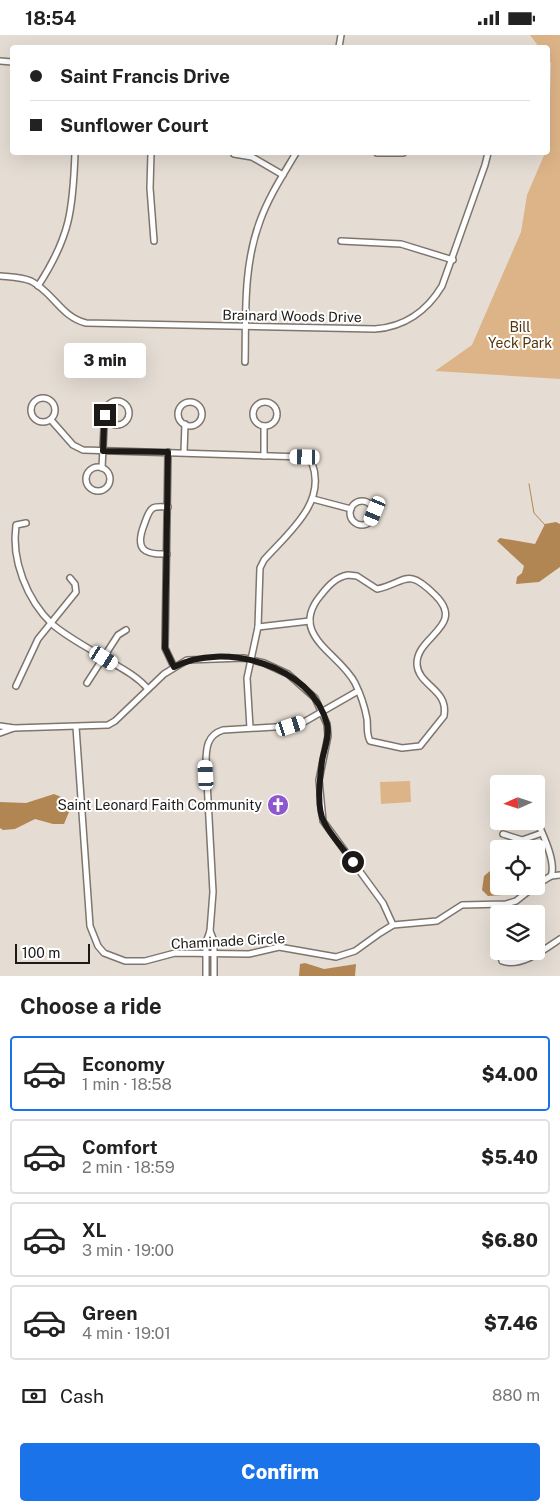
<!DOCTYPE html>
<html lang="en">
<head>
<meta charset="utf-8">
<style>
  :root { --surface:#fff; --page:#f6f6f6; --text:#222; --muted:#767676; --line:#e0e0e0; --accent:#1a73e8 }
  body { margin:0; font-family:"Public Sans",sans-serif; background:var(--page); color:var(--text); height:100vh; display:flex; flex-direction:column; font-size:19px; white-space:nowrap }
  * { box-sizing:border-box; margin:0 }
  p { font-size:16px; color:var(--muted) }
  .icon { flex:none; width:28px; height:28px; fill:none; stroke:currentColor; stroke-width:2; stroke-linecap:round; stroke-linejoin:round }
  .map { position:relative; height:941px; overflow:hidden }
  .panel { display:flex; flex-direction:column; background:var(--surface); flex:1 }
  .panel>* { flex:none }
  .top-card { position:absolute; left:10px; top:10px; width:540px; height:110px; border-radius:5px; box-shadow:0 5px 20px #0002; display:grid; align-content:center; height:110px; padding:0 20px; background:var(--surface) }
  .needle { width:32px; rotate:267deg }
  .controls { position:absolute; left:490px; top:740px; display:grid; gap:10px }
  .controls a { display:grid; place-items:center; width:55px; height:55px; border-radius:5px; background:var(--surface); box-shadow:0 5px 20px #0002; font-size:25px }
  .scale { position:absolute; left:15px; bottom:12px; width:75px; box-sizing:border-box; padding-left:5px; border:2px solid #1c1916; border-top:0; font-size:14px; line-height:18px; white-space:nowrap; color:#1c1916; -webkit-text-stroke:4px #fff; paint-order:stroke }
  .end { position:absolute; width:22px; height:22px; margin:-11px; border:6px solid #1c1916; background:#fff; box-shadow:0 0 0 2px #fff }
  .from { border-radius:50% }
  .bubble { position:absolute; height:35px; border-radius:5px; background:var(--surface); box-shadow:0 5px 20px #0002; font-size:16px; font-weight:800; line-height:35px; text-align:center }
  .car { position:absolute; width:15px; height:30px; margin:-15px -8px; border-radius:6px; box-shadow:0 0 4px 1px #0007; background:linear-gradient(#fff 24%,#345 0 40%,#fff 0 76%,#345 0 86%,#fff 0) }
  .top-card b { display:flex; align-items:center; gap:18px; height:48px; font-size:19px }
  .top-card b+b { border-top:1px solid var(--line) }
  .top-card i { width:12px; height:12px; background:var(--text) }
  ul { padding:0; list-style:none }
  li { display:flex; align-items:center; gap:15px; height:75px; margin:0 10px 8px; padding:0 10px; border:2px solid var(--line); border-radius:5px }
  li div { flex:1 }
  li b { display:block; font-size:19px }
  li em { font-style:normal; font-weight:800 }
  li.on { border-color:var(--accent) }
  li>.icon { width:45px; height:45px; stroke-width:1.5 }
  h2 { padding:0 20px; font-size:22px; line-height:60px }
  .pay { display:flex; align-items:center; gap:12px; height:55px; padding:0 20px; font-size:19px }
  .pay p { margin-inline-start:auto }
  .action { display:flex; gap:10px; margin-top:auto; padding:10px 20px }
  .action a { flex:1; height:58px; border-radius:5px; background:var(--accent); color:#fff; font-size:20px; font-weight:800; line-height:58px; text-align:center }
  .status { display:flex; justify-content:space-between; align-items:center; height:35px; padding:0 25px; background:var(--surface); direction:ltr }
  .status svg { height:14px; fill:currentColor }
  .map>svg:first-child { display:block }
  .green { fill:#ddb487 }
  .water { fill:#b28653 }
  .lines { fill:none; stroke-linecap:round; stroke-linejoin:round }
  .stream { stroke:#b28653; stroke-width:1 }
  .minor-casing { stroke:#7e766e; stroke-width:8 }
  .minor { stroke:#fff; stroke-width:5 }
  .route { stroke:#1c1916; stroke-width:6 }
  .labels { text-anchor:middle; stroke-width:4; stroke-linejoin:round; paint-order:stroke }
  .street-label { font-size:14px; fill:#1c1916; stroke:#fff }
  .park-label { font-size:14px; fill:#54350c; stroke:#fff }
  .poi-label { font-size:14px; fill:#1c1916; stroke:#fff; text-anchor:end }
</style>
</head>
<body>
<div class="status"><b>18:54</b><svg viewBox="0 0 49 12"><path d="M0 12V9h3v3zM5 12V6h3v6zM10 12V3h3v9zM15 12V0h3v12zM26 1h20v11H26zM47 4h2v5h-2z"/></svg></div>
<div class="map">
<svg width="560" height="941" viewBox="0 0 560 941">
  <rect width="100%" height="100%" fill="#e5ddd4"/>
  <g class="green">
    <polygon points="530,0 560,0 560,344 435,336 472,310 521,197 527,160 545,118 548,118 551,28 548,24 548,12 539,12"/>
    <polygon points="410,746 411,767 381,769 380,747"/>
  </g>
  <g class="water">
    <polygon points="556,487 560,489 560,532 539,547 516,549 517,542 522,538 524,531 497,506 500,503 535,509 545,489"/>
    <polygon points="54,759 66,764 69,777 64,789 53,789 35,784 15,794 3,795 0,793 0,767 26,768"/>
    <polygon points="490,836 499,838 499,851 520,851 503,860 488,861 482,855 484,841"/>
    <polygon points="305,928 324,934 356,929 355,941 299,941 300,929"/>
  </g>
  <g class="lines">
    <polyline class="stream" points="529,449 534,478 546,491"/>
    <g class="minor-casing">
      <g id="minor">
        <polyline points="339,12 341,0"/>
        <polyline points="0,26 12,27"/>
        <polyline points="151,118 150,153 154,206"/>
        <polyline points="377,118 403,118"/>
        <polyline points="234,119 252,122 283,140"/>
        <polyline points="341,206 401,209 453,225"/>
        <path d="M 0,241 C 10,242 21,242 31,246 C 53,257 61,282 86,288 L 375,294 C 404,292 427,276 442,251 L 485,130 L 488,118"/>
        <path d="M 38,251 C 70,202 73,175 75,118"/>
        <path d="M 245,327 C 246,280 243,231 260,186 C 269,161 283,140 296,118"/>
        <circle cx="43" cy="375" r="12"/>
        <circle cx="117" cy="378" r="12"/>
        <circle cx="265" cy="379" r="12"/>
        <circle cx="190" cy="379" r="12"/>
        <path d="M 51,385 L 73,410 L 83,415 L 305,422 L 312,428 C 327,468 288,498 264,525 L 260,533 L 258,592 L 247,643 L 250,693"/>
        <polyline points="264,391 264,421"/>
        <polyline points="168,417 165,613 174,632"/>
        <polyline points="184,417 185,389"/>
        <circle cx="98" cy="444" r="12"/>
        <polyline points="102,433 104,392 108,386"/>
        <polyline points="313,464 351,474"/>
        <circle cx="362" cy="478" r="12"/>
        <path d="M 26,488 L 16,490 C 11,525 27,565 52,589 C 67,602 87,612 104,623 C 119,632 136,640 148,654"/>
        <path d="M 167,519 C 143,520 135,514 144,490 C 146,485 148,476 153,473 C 157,471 163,472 168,472"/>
        <path d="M 348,540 L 357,541 L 377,554 C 406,548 406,531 435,560 C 467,591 416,601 417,629 C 418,651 449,654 444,681 L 420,711 L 402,713 L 370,706 C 366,698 368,692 367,684 C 365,673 360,658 355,648 C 340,618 287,600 321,560 C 328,551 336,542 348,540 Z"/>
        <polyline points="258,592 310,586"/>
        <polyline points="87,648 118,600 126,595"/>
        <polyline points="16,651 38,604 76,557 75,549 70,543"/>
        <polyline points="0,691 14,693 108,690 115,686 164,639 187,625 244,623 264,628 288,639 315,663 327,689 328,701 319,745 323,786 383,868 393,890"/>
        <polyline points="76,692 90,891 98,911 104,918 125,926 145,926 175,918 249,919 279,912 336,922 355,916 380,898 393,890 437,886 462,870 506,869 516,866 535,851"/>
        <polyline points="0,698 14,693"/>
        <path d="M 536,784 C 542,797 557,828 551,841"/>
        <polyline points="503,799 522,805 542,798"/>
        <polyline points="536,850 551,841 560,840"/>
        <polyline points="500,870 500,879"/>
        <polyline points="210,896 214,906 214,941"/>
        <path d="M 500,916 L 502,926 C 521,933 545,914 560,904"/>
        <path d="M 206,941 L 206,907 L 210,896 L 213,857 L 206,728 C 206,713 207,700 223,695 L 291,691 L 304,687 L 358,656"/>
      </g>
    </g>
    <use href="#minor" class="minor"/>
  </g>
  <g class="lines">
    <path class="route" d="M 105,380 L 108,386 L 104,392 L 103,416 L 168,417 L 165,613 L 174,632 C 223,606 312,630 327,689 C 330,701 324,714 322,726 C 320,742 316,773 324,787 C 331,801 344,814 353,827"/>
  </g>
  <defs>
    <g id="church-disc" transform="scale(1.125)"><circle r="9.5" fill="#8e57ce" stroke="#fff"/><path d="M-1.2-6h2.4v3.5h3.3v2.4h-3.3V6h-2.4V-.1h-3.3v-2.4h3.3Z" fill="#fff"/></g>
  </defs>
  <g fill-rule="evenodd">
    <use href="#church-disc" x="278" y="770"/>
  </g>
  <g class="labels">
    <g class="street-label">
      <text transform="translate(292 281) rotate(1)" y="5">Brainard Woods Drive</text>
      <text transform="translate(228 906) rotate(-3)" y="5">Chaminade Circle</text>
    </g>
    <g class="park-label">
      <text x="520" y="297">Bill<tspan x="520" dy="16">Yeck Park</tspan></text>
    </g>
    <g class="poi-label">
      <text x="262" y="775">Saint Leonard Faith Community</text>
    </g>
  </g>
</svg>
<div class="controls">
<a><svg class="needle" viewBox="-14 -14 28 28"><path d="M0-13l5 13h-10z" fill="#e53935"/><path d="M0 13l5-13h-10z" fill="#767676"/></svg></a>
<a><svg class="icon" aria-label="locate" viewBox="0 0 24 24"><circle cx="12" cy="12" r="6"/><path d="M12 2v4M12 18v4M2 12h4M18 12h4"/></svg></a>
<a><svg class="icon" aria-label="layers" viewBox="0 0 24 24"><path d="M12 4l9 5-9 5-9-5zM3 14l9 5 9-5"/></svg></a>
</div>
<div class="scale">100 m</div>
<i class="end from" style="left:353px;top:827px"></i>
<i class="end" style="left:105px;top:380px"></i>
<div class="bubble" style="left:64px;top:308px;width:82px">3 min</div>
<i class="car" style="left:305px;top:422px;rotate:271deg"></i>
<i class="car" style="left:375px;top:476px;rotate:203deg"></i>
<i class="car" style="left:104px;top:623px;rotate:122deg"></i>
<i class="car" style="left:291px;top:691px;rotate:72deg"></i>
<i class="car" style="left:206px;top:740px;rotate:357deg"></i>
<div class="top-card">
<b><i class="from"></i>Saint Francis Drive</b>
<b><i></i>Sunflower Court</b>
</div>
</div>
<section class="panel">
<h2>Choose a ride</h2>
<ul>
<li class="on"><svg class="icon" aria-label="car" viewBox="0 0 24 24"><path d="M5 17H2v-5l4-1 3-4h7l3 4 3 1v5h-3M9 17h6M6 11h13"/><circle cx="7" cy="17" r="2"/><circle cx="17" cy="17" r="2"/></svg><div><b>Economy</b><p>1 min · 18:58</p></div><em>$4.00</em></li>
<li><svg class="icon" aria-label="car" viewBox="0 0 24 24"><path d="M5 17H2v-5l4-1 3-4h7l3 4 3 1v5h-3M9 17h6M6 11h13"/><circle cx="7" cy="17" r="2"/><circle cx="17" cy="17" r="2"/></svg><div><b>Comfort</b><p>2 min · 18:59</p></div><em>$5.40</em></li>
<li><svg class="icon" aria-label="car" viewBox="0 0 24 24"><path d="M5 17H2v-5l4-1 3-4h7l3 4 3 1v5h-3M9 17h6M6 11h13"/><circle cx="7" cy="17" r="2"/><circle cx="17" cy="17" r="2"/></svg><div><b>XL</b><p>3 min · 19:00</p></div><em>$6.80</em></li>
<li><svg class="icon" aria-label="car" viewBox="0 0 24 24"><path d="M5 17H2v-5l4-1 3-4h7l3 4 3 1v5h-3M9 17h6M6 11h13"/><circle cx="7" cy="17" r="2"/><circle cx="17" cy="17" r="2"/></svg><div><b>Green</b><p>4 min · 19:01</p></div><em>$7.46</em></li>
</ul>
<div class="pay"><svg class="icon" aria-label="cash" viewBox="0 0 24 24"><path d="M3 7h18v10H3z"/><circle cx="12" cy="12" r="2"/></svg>Cash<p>880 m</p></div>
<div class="action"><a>Confirm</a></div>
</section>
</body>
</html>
